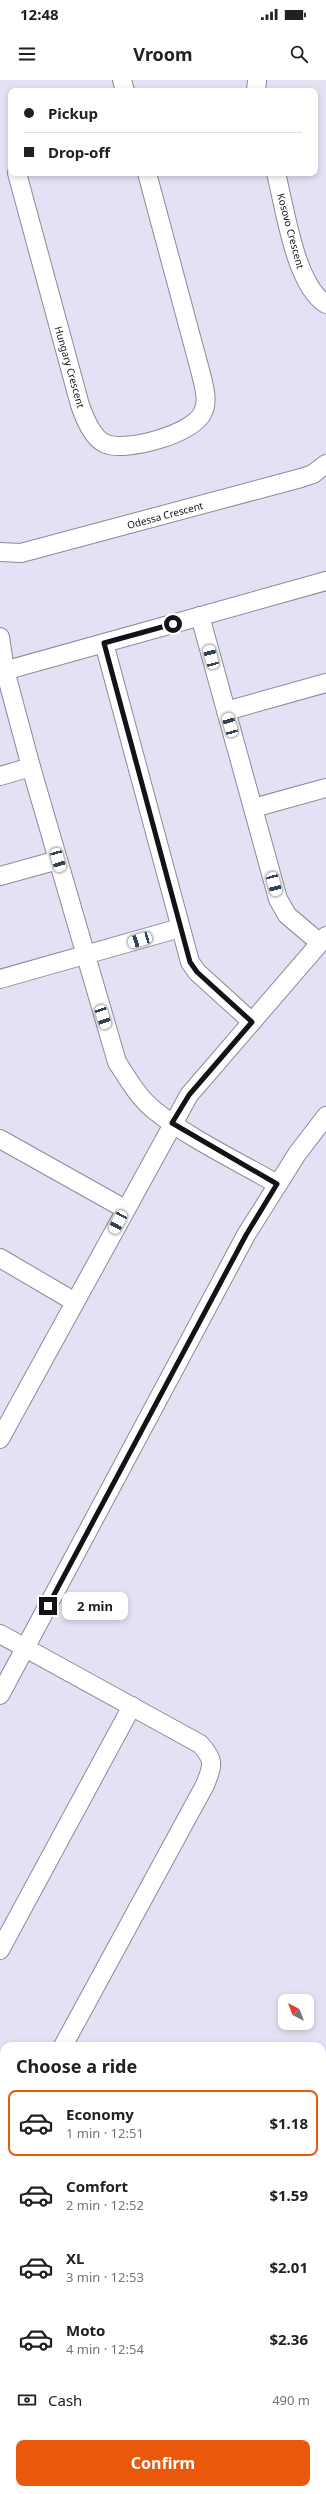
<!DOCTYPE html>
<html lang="en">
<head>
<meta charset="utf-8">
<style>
  :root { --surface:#fff; --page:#f6f6f6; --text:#202124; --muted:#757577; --line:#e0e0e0; --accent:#ea580c }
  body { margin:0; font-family:"Noto Sans",sans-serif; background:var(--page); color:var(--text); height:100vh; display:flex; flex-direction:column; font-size:15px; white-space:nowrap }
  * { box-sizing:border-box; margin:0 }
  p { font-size:13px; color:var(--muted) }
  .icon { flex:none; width:22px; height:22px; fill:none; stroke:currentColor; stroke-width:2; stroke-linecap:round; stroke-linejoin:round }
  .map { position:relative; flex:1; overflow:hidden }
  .drawer { position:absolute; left:0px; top:1962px; width:326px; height:452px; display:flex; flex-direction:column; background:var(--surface); border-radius:12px 12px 0 0; box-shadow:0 2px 6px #0003 }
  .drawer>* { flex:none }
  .hud { position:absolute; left:8px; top:8px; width:310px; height:88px; border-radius:8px; box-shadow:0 2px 6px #0003; display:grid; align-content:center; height:88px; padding:0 16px; background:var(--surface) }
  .needle { width:26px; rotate:318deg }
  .controls { position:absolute; left:278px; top:1914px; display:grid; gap:8px }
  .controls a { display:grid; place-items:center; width:36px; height:36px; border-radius:8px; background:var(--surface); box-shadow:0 2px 6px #0003; font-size:20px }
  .end { position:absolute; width:18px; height:18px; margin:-9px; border:5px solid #131218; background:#fff; box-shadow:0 0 0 2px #fff }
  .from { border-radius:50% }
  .bubble { position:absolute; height:28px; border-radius:8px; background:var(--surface); box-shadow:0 2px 6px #0003; font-size:13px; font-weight:700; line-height:28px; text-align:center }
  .car { position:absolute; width:12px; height:24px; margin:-12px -6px; border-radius:5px; box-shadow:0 0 3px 1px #0007; background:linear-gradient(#fff 24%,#345 0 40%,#fff 0 76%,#345 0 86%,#fff 0) }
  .hud b { display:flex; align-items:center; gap:14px; height:38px; font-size:15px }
  .hud b+b { border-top:1px solid var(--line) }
  .hud i { width:10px; height:10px; background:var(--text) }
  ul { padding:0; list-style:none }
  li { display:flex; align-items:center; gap:12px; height:66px; margin:0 8px 6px; padding:0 8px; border:2px solid transparent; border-radius:8px }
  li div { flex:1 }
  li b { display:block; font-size:15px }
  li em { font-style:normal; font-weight:700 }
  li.selected { border-color:var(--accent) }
  li>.icon { width:36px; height:36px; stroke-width:1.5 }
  h2 { padding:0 16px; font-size:18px; line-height:48px }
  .pay { display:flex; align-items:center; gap:10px; height:44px; padding:0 16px; font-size:15px }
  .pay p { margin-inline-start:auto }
  .button { display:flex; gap:8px; margin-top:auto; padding:8px 16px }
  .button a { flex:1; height:46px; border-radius:8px; background:var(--accent); color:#fff; font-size:16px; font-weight:700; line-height:46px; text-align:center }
  .status { display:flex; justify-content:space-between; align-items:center; height:28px; padding:0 20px; background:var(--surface); direction:ltr }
  .status svg { height:11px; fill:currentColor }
  header { display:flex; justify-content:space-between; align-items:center; height:52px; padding:0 16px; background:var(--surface); font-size:18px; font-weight:700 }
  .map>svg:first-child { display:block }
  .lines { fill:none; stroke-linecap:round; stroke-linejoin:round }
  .street-casing { stroke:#8d899b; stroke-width:20 }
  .street { stroke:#fff; stroke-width:18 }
  .route { stroke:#131218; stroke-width:5 }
  .labels { text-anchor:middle; stroke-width:4; stroke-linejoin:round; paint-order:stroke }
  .street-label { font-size:10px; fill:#131218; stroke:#fff }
</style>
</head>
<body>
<div class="status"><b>12:48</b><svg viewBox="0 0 49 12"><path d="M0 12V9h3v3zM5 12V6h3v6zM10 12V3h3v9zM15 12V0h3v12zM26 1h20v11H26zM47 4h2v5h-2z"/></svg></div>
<header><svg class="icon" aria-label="menu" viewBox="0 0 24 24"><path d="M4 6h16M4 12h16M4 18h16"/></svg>Vroom<svg class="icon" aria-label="search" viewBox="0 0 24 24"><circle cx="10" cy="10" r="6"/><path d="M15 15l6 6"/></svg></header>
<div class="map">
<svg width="326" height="2414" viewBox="0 0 326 2414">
  <rect width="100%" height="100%" fill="#e5e1f4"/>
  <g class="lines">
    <g class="street-casing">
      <g id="street">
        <polyline points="122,0 125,11"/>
        <polyline points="256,11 257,0"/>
        <path d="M 17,93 L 80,325 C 84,337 93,359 106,364 C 127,372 194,354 203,332 C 209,320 203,303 200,290 L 147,93"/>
        <path d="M 276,93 C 285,128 295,205 326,224"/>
        <polyline points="0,472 21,473 301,398 313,394 326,384"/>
        <polyline points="200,536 278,819 287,835 320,863"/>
        <path d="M 0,557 L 5,590 L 31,687 L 117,982 C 128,999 138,1017 154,1030 C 187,1057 239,1082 277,1104"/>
        <polyline points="104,563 190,882 197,892 252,942"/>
        <polyline points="0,592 326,501"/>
        <polyline points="226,631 326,603"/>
        <polyline points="0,696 31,687"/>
        <polyline points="253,728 326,708"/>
        <polyline points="0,796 58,780"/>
        <polyline points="0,899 180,848"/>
        <polyline points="0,1059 125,1129"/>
        <polyline points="0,1178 75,1222"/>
        <polyline points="0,1359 189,1015 326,856"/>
        <path d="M 0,1554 L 200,1664 C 215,1680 213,1685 205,1705 L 63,1966"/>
        <polyline points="0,1615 246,1155 297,1074 326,1036"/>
        <polyline points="0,1870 132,1626"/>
        <polyline points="0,2008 4,2010"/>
        <polyline points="0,2082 4,2075"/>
        <polyline points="322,2177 326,2177"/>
        <polyline points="322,2324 326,2319"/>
        <polyline points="0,2325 4,2321"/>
        <polyline points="322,2391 326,2393"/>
        <polyline points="145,2410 151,2414"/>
        <polyline points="124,2414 127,2410"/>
      </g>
    </g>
    <use href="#street" class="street"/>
  </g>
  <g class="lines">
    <polyline class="route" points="48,1526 246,1155 277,1104 172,1043 189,1015 252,942 197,892 190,882 104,563 173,544"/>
  </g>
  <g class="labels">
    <g class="street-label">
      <text transform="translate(291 151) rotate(75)" y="4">Kosovo Crescent</text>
      <text transform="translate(70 287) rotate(74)" y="4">Hungary Crescent</text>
      <text transform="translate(165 435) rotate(-15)" y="4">Odessa Crescent</text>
    </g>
  </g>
</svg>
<div class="controls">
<a><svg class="needle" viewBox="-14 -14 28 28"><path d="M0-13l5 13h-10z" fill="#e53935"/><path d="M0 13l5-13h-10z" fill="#757577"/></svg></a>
</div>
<i class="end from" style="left:173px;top:544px"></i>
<i class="end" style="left:48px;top:1526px"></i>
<div class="bubble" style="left:62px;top:1512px;width:66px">2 min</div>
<i class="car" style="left:211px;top:577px;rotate:345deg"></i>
<i class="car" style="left:230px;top:645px;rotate:344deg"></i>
<i class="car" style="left:58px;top:780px;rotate:164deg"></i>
<i class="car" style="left:274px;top:804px;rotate:165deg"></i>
<i class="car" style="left:140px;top:860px;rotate:253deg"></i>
<i class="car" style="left:103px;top:937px;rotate:162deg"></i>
<i class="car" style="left:118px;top:1142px;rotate:208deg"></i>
<div class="hud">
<b><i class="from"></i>Pickup</b>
<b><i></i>Drop-off</b>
</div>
<section class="drawer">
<h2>Choose a ride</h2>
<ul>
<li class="selected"><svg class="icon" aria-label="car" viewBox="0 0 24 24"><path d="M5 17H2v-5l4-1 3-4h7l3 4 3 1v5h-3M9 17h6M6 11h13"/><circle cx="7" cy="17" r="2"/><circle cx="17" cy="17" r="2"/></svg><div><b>Economy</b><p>1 min · 12:51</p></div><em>$1.18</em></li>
<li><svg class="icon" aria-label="car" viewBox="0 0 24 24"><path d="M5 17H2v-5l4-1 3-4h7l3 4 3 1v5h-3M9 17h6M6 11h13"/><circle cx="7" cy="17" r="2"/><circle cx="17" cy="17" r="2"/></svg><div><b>Comfort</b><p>2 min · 12:52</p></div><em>$1.59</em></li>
<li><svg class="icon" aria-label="car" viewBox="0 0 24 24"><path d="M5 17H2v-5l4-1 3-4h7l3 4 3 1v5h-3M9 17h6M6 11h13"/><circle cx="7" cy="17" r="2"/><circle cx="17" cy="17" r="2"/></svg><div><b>XL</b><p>3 min · 12:53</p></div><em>$2.01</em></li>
<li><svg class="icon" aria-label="car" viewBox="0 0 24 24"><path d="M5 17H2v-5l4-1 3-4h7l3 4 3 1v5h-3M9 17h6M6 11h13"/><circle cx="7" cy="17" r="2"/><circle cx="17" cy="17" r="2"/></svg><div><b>Moto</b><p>4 min · 12:54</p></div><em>$2.36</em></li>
</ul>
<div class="pay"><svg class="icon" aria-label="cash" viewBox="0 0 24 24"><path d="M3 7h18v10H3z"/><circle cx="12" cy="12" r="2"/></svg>Cash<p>490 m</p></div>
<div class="button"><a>Confirm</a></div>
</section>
</div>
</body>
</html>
